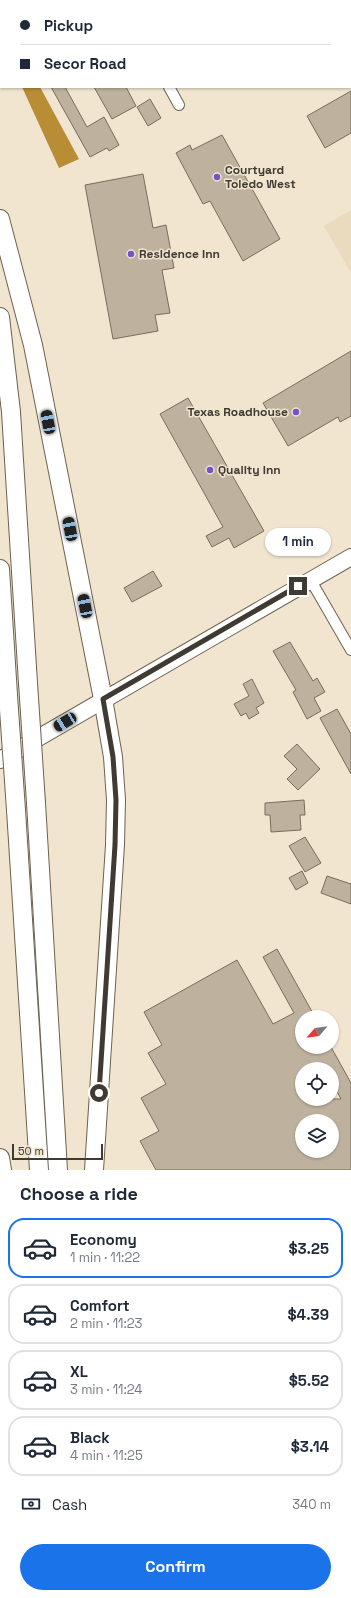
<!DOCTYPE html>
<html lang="en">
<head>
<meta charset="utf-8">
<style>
  :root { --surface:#fff; --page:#f2f2f3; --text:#1f2937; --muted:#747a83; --line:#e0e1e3; --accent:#1a73e8 }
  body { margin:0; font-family:"Space Grotesk",sans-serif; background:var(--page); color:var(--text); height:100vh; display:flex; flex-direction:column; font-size:15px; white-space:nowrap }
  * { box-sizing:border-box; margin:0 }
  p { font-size:13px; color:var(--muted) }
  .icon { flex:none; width:22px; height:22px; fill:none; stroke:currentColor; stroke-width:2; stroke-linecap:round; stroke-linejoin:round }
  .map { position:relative; height:1170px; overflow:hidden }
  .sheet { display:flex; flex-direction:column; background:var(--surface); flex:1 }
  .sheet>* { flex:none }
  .guide { position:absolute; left:0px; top:0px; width:351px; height:88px; box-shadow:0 1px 3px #0004; display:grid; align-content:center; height:88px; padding:0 20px; background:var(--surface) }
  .needle { width:26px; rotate:242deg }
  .controls { position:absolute; left:295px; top:1010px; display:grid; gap:8px }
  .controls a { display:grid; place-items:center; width:44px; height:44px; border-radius:50%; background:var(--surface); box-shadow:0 1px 3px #0004; font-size:20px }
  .scale { position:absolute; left:12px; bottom:10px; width:91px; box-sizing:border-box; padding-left:4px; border:2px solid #3f3a32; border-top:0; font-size:11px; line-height:14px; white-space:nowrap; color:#3f3a32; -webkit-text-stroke:3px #f1e5d0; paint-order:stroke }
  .end { position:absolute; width:18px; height:18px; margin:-9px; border:5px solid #3f3a32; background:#fff; box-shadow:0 0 0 2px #fff }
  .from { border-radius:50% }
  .bubble { position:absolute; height:28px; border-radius:14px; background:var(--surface); box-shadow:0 1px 3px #0004; font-size:13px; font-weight:600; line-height:28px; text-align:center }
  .car { position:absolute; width:12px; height:24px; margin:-12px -6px; border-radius:5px; box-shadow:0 0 3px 1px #0007; background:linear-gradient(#222 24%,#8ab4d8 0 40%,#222 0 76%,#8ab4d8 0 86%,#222 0) }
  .guide b { display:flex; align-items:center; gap:14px; height:38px; font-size:15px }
  .guide b+b { border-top:1px solid var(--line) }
  .guide i { width:10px; height:10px; background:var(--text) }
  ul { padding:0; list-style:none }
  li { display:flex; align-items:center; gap:12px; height:60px; margin:0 8px 6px; padding:0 12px; border:2px solid var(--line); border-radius:16px }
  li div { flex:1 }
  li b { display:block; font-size:15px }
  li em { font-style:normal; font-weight:600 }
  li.on { border-color:var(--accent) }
  li>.icon { width:36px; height:36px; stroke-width:1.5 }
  h2 { padding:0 20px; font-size:18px; line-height:48px }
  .pay { display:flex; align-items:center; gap:10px; height:44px; padding:0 20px; font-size:15px }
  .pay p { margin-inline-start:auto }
  .cta { display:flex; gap:8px; margin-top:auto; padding:8px 20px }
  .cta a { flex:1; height:46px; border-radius:24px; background:var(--accent); color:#fff; font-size:16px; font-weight:600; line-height:46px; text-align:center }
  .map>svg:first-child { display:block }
  .built { fill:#eadbbf }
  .water { fill:#b98d36 }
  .building { fill:#beb29f; stroke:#786d5b; fill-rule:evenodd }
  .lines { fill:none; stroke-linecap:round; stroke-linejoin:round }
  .street-casing { stroke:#6d6250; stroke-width:12 }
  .primary-casing { stroke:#6d6250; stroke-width:18 }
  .highway-casing { stroke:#6d6250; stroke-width:20 }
  .street { stroke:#fff; stroke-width:10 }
  .primary { stroke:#fff; stroke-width:16 }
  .highway { stroke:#fff; stroke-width:18 }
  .highway-bridge-casing { stroke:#6d6250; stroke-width:20; stroke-linecap:butt }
  .highway-bridge { stroke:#fff; stroke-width:18 }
  .route { stroke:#3f3a32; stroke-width:5 }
  .poi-dot { fill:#7352cc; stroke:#f1e5d0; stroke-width:1.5 }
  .labels { text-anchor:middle; stroke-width:3; stroke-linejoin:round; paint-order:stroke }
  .poi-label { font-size:12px; font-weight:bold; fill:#3f3a32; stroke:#f1e5d0; text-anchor:start }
</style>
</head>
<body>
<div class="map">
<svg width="351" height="1170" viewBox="0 0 351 1170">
  <rect width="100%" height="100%" fill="#f1e5d0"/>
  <polygon class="built" points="351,210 351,273 324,226"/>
  <polygon class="water" points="22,87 40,87 79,159 59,168"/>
  <g class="building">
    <polygon points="51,87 65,87 87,127 104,117 119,145 109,151 107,148 90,157"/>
    <polygon points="94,87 126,87 136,106 112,119"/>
    <polygon points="351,91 351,133 325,148 307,116"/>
    <polygon points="150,99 161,118 148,126 137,107"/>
    <polygon points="222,135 280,239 243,261 210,201 203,204 176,153 190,145 192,150"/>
    <polygon points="143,174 153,228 166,225 174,268 162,270 170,313 155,315 158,331 113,339 85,185"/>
    <polygon points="351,351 351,416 340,422 338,417 288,446 263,403"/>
    <polygon points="188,398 264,531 234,548 229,538 212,547 206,536 223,527 160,414"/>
    <polygon points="153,571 162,586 132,602 124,588"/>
    <polygon points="290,642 313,681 317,678 325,692 314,698 321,711 307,719 293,692 296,690 273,651"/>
    <polygon points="252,679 264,703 256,708 259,713 249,719 246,713 241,716 234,704 249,696 243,684"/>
    <polygon points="337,709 351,734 351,774 320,718"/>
    <polygon points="297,744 320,769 298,790 287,779 297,769 284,756"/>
    <polygon points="304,800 305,815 300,815 301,830 271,832 270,815 265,815 265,803"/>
    <polygon points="305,837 321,863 305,872 289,846"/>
    <polygon points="302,871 308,883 296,890 289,878"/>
    <polygon points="327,876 351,884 351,904 321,893"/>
    <path d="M 277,949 L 315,1017 L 302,1017 L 302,1047 L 331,1047 L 351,1083 L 351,1170 L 156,1170 L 140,1141 L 159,1131 L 141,1098 L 166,1084 L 148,1053 L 162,1045 L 144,1012 L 237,960 L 273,1024 L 294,1013 L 263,957 ZM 302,1069 L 332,1069 L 332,1082 L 341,1099 L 302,1099 ZM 302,1121 L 332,1121 L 332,1151 L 302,1151 Z"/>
  </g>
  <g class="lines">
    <g class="street-casing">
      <g id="street">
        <polyline points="120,0 121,1"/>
        <polyline points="169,87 179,105"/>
        <polyline points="310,579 351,650"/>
      </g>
    </g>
    <g class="primary-casing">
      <polyline id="primary" points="0,760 351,557"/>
    </g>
    <g class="highway-casing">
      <g id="highway">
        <polyline points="0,219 33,345 103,699 113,757 116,800 115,845 94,1170"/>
        <polyline points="0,317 11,412 28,683"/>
        <polyline points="0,569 8,695"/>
        <polyline points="36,803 58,1170"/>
        <polyline points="16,810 39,1170"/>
        <polyline points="0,1158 2,1170"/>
      </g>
    </g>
    <use href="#street" class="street"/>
    <use href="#primary" class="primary"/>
    <use href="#highway" class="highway"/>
    <g class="highway-bridge-casing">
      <g id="highway-bridge">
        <polyline points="28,683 36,803"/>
        <polyline points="8,695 16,810"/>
      </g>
    </g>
    <use href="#highway-bridge" class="highway-bridge"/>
  </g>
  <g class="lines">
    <polyline class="route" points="99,1093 115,845 116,800 113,757 103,699 298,586"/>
  </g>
  <g class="poi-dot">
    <circle cx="217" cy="177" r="4"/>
    <circle cx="131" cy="254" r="4"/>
    <circle cx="296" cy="412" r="4"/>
    <circle cx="210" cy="470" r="4"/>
  </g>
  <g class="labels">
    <g class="poi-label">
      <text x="225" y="174">Courtyard<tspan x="225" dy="14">Toledo West</tspan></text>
      <text x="139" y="258">Residence Inn</text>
      <text x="288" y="416" text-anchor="end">Texas Roadhouse</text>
      <text x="218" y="474">Quality Inn</text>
    </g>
  </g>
</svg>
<div class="controls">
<a><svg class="needle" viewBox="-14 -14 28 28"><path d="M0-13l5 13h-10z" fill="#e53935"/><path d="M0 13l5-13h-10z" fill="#747a83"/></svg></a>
<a><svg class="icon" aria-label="locate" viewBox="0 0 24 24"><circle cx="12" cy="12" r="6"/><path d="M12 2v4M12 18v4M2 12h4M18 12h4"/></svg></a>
<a><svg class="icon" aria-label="layers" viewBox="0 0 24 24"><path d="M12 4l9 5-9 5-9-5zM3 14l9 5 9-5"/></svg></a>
</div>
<div class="scale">50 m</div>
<i class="end from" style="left:99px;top:1093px"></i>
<i class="end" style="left:298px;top:586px"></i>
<div class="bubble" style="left:265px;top:528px;width:66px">1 min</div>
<i class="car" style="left:48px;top:422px;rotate:349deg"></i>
<i class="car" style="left:70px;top:529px;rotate:349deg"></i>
<i class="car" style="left:85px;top:606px;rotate:349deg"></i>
<i class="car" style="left:65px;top:722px;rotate:239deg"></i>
<div class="guide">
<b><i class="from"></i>Pickup</b>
<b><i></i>Secor Road</b>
</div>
</div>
<section class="sheet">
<h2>Choose a ride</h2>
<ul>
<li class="on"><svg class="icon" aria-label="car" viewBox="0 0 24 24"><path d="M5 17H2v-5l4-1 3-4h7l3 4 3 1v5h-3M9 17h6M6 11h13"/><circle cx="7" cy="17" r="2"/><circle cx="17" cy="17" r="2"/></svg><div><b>Economy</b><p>1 min · 11:22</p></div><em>$3.25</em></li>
<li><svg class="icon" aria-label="car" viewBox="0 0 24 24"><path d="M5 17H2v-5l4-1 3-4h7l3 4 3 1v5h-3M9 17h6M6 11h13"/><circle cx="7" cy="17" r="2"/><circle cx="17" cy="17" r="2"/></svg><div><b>Comfort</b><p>2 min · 11:23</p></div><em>$4.39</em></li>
<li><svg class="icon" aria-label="car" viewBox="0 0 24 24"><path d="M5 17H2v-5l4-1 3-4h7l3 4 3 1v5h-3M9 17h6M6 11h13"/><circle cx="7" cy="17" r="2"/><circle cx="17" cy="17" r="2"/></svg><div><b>XL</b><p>3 min · 11:24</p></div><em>$5.52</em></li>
<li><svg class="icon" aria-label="car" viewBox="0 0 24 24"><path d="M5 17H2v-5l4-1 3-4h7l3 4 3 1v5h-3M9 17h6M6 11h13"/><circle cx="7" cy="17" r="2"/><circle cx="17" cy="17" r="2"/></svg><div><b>Black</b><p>4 min · 11:25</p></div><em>$3.14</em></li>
</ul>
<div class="pay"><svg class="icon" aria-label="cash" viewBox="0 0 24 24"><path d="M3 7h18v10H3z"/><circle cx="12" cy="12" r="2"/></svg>Cash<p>340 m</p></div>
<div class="cta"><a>Confirm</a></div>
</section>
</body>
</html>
